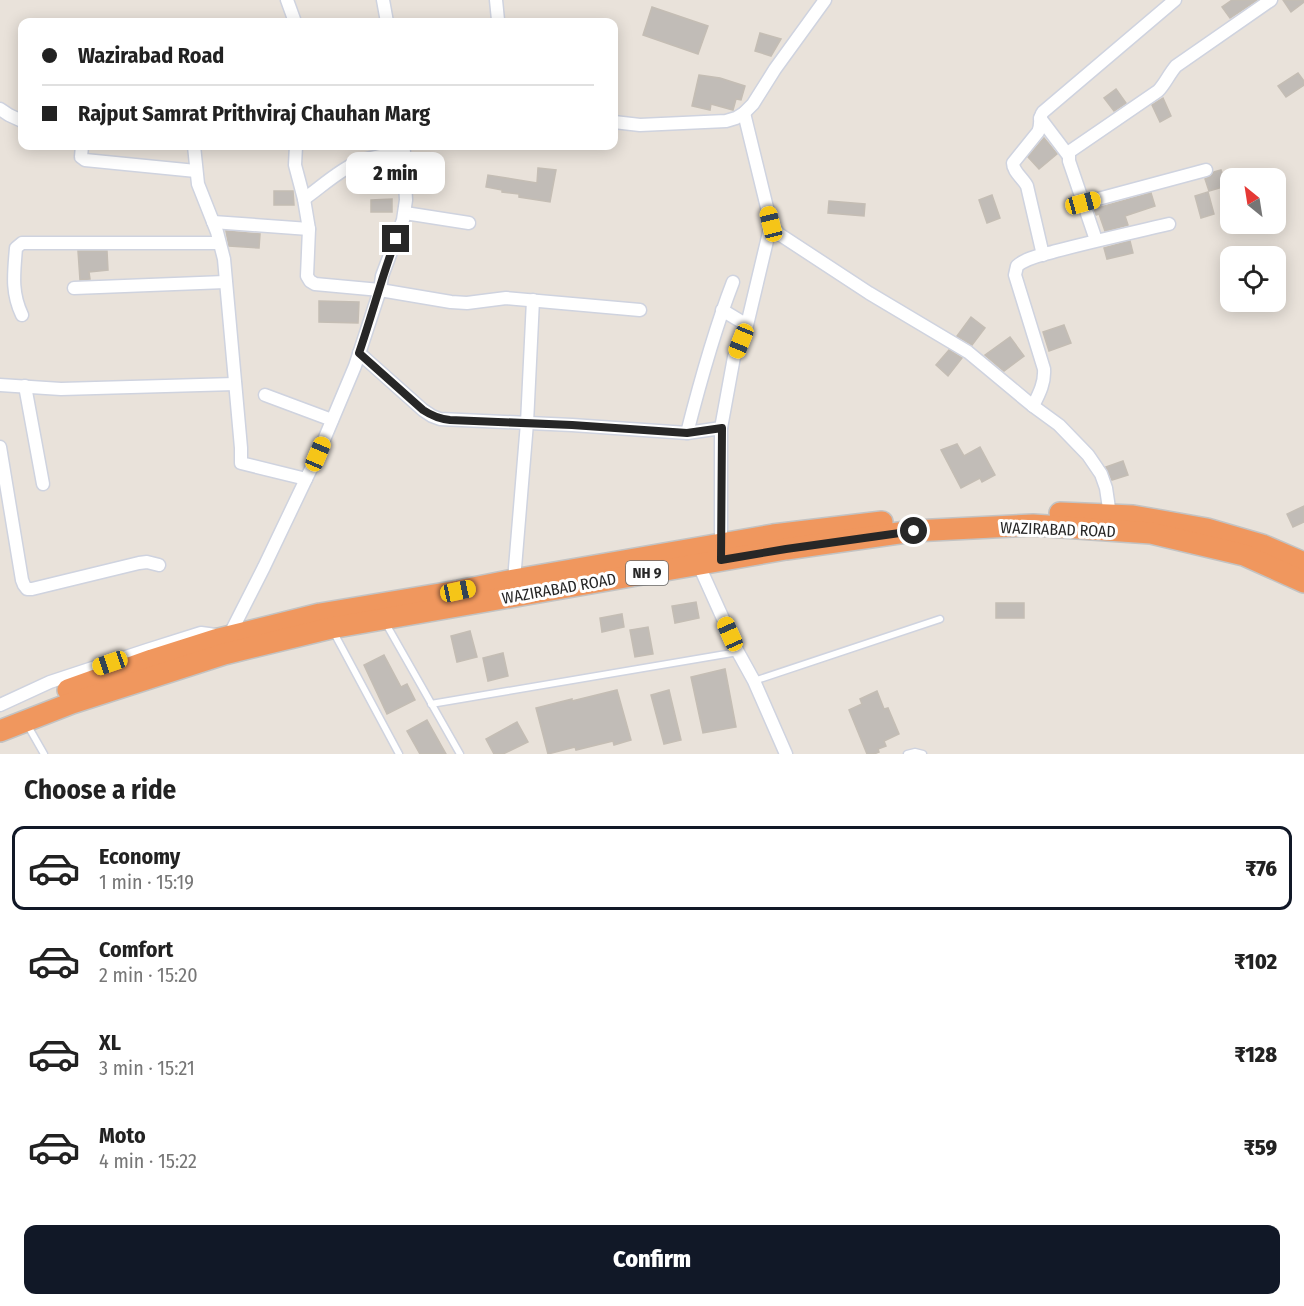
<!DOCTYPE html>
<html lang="en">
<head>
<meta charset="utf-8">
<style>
  :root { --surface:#fff; --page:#f2f2f2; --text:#222; --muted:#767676; --line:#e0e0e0; --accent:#111827 }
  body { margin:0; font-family:"Fira Sans Condensed",sans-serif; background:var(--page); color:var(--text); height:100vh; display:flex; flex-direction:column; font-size:22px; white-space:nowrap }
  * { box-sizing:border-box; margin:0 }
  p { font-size:20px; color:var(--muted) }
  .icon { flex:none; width:33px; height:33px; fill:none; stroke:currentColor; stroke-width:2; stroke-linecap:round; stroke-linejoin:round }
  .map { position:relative; height:754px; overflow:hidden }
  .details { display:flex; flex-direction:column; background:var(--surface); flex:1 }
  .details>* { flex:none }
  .hud { position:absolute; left:18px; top:18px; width:600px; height:132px; border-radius:12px; box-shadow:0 3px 15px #0003; display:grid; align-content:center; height:132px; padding:0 24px; background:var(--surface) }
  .needle { width:39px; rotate:330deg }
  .controls { position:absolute; left:1220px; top:168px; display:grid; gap:12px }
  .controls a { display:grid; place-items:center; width:66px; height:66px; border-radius:12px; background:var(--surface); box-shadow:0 3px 15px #0003; font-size:30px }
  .end { position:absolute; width:27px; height:27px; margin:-14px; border:8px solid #272727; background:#fff; box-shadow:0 0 0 3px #fff }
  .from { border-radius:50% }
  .bubble { position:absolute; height:42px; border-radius:12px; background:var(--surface); box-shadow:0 3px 15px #0003; font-size:20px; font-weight:800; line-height:42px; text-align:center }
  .car { position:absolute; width:18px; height:36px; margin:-18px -9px; border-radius:8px; box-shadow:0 0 4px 2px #0007; background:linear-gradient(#f5c518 24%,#345 0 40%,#f5c518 0 76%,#345 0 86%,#f5c518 0) }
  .hud b { display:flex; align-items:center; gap:21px; height:57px; font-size:22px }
  .hud b+b { border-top:2px solid var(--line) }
  .hud i { width:15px; height:15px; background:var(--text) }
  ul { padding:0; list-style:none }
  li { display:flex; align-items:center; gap:18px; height:84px; margin:0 12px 9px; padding:0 12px; border:3px solid transparent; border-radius:12px }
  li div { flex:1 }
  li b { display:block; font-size:22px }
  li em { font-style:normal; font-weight:800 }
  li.current { border-color:var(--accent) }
  li>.icon { width:54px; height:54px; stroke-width:1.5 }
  h2 { padding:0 24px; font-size:27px; line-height:72px }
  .cta { display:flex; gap:12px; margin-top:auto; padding:12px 24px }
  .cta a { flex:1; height:69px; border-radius:12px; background:var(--accent); color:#fff; font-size:24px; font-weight:800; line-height:69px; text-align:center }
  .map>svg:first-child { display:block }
  .building { fill:#c1bcb7; stroke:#c4bdb4; stroke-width:1.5 }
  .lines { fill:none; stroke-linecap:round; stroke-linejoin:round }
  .lane-casing { stroke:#cfd3df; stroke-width:9 }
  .street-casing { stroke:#cfd3df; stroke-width:15 }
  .highway-casing { stroke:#c3c3c3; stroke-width:24 }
  .lane { stroke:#fff; stroke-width:6 }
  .street { stroke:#fff; stroke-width:12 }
  .highway { stroke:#f0975e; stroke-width:21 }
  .route { stroke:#272727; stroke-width:8 }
  .labels { text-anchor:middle; stroke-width:6; stroke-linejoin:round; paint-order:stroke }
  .shield { fill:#fff; stroke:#686868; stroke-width:1.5 }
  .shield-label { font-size:15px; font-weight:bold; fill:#272727 }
  .street-label { font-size:16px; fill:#272727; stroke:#fff }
</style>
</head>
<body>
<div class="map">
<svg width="1304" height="754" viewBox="0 0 1304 754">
  <rect width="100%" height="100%" fill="#e9e2da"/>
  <g class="building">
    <polygon points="1232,0 1257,0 1230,18 1222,7"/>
    <polygon points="1283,0 1304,0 1304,2 1291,12"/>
    <polygon points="652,7 708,26 698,54 643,35"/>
    <polygon points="760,33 781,39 771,56 755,51"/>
    <polygon points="1298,73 1304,81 1304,85 1286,97 1278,86"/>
    <polygon points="699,75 720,78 745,86 741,100 736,99 733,110 711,104 710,110 692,106"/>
    <polygon points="1116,89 1126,103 1114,111 1104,98"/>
    <polygon points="1163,98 1171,116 1160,122 1152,105"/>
    <polygon points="1044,138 1057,154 1039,169 1028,157"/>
    <polygon points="538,168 556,170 550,202 519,197 519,194 502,192 502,190 486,187 488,175 537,183"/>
    <polygon points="1221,170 1226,186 1209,191 1205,179 1211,176 1214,172"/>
    <polygon points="274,191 293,191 294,205 274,205"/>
    <polygon points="1208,192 1214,214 1201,218 1195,196"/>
    <polygon points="1151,193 1155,206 1125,216 1128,225 1105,231 1099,214 1096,215 1094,209"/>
    <polygon points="992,195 1000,218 987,223 979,200"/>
    <polygon points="392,199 392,212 371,212 371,200"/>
    <polygon points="829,201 865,204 864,216 828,213"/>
    <polygon points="226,231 260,234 259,248 229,246"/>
    <polygon points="1130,241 1133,253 1107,259 1104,248"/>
    <polygon points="78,251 107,251 108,270 89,272 90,279 80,280"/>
    <polygon points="319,301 359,302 358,323 319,322"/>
    <polygon points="971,317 985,328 972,345 957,336"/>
    <polygon points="1064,325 1071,343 1049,351 1043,332"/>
    <polygon points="1010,337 1024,356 1004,371 985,355"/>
    <polygon points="949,350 962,358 948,376 936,365"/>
    <polygon points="957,444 964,456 980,447 995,475 982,482 980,478 961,488 941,450"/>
    <polygon points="1123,461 1128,475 1112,480 1106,467"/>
    <polygon points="1304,506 1304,522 1293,527 1287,514"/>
    <polygon points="696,602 699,618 675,623 672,606"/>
    <rect x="996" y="603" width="28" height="15"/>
    <polygon points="622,614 624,627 602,632 600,618"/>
    <polygon points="648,627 653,654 635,657 630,630"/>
    <polygon points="470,631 477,657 457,662 451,636"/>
    <polygon points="503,653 508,676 488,681 483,658"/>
    <polygon points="384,655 401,687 407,684 415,700 387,714 364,665"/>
    <polygon points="725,669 736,727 703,733 691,677"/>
    <polygon points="617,690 631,740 614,745 613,741 576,750 575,747 548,754 536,708 572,699 572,701"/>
    <polygon points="669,690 681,740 664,744 651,695"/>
    <polygon points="877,691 884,709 888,708 899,734 884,741 886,746 878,749 879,752 874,754 867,754 849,710 862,704 860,699"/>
    <polygon points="427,720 446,754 420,754 407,731"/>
    <polygon points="517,722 528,742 503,754 494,754 486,739"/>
  </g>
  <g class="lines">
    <g class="lane-casing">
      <g id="lane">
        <polyline points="385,622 460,754"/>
        <polyline points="333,631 399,754"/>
        <polyline points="754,681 940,619"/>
        <polyline points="431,704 738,652"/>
        <polyline points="28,726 44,754"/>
        <polyline points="907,754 915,752 923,754"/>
      </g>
    </g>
    <g class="street-casing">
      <g id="street">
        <polyline points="287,0 295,22"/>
        <polyline points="383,0 387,22"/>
        <polyline points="496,0 498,20"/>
        <polyline points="0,109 9,115 22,121"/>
        <polyline points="744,113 771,224 779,234 869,293 968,352 1033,406 1059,425 1088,455 1101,474 1106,488 1110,515"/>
        <polyline points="1040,118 1068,155"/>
        <polyline points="614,122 640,125 726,121 736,118 744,113 753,104 775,69 825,0"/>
        <polyline points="82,146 81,157 85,160 196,171"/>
        <polyline points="194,146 198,184 217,232 224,259 241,448 241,463 306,479"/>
        <polyline points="296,146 295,165 304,199 309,229 307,276 310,281 315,284 380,290 451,302 467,303 506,298 640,310"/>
        <path d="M 304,199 C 321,187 339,170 358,162 C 372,156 389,155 404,152"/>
        <polyline points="1083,203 1206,170"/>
        <polyline points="405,213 469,223"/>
        <polyline points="213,222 309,229"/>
        <path d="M 1096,240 L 1069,161 L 1069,152 L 1158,91 C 1165,84 1169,74 1176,66 L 1271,0"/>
        <path d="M 1043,255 L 1027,186 C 1023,178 1013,172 1013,163 L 1038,132 C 1042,125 1038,118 1043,112 L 1175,0"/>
        <polyline points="74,288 225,282"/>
        <polyline points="722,310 747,325"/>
        <path d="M 22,315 C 11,292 14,273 16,248 L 22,243 L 219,243"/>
        <polyline points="359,353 423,410 432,416 440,419 572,425 687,433 721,428 721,550"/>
        <polyline points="0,385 61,389 235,384"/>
        <polyline points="25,386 43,484"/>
        <polyline points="265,395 332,420"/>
        <path d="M 1033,406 C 1039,394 1045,383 1044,369 L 1015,275 L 1017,266 C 1027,257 1043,255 1056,251 C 1094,241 1131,233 1169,224"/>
        <polyline points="721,428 734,357 747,325 771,224"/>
        <path d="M 687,433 C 700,382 714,331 733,282"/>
        <polyline points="0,447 22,580 24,585 27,589 32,589 139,563 147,562 159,565"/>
        <polyline points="697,561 738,652 754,681 786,754"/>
        <polyline points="514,580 527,423 533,300"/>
        <polyline points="229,636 264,567 318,454 355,366 380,290 382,276 403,220 406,200 403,146"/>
        <polyline points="0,705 50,682 147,650 201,633 216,635"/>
      </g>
    </g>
    <g class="highway-casing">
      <g id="highway">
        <polyline points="1060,513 1133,516 1207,529 1262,545 1304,563"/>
        <polyline points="68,690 152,660 215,640 320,614 458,591 514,580 773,535 882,522"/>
        <polyline points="0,731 72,703 224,654 331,628 786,549 913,531 1033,525 1151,533 1244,555 1304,582"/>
      </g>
    </g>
    <use href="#lane" class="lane"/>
    <use href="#street" class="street"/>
    <use href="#highway" class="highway"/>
  </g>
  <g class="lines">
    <path class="route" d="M 396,239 C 382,276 372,315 359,353 L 423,410 C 432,416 439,419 450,420 L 572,425 L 687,433 L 722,428 L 721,560 L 786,549 L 914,531"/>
  </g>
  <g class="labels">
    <rect class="shield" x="626" y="561" width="42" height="24" rx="4.5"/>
    <g class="shield-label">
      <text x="647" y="578">NH 9</text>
    </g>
    <g class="street-label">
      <text transform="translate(1058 529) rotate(2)" y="6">WAZIRABAD ROAD</text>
      <text transform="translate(559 588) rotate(-10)" y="6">WAZIRABAD ROAD</text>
    </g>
  </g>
</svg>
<div class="controls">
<a><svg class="needle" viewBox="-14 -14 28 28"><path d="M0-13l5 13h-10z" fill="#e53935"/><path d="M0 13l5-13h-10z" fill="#767676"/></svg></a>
<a><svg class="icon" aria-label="locate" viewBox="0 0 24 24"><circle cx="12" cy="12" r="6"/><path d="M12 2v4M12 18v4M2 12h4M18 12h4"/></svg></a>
</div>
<i class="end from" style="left:914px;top:531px"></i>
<i class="end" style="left:396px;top:239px"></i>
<div class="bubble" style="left:346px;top:152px;width:99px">2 min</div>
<i class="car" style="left:1083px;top:203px;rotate:75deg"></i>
<i class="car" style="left:771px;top:224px;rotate:346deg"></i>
<i class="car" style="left:741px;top:341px;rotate:202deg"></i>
<i class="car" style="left:318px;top:454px;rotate:23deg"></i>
<i class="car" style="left:458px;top:591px;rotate:78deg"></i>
<i class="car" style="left:730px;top:634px;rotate:336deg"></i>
<i class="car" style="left:110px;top:663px;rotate:251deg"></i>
<div class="hud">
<b><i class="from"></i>Wazirabad Road</b>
<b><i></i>Rajput Samrat Prithviraj Chauhan Marg</b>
</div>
</div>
<section class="details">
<h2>Choose a ride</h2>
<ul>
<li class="current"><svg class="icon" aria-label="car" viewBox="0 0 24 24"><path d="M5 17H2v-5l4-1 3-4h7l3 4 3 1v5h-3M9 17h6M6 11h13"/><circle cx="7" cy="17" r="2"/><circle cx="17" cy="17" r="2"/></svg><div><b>Economy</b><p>1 min · 15:19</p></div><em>₹76</em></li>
<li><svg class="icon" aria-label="car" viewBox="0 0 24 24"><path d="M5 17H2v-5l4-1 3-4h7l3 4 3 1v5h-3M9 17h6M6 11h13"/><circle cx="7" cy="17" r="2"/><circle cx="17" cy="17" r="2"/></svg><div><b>Comfort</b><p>2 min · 15:20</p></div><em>₹102</em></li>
<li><svg class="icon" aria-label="car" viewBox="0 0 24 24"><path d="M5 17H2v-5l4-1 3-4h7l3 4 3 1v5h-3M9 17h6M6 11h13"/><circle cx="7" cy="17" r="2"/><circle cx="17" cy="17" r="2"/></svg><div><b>XL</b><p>3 min · 15:21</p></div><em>₹128</em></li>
<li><svg class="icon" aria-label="car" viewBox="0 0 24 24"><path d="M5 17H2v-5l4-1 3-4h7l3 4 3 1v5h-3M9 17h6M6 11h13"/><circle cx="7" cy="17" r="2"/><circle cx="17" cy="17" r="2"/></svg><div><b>Moto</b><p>4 min · 15:22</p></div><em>₹59</em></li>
</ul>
<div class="cta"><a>Confirm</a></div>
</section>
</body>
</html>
